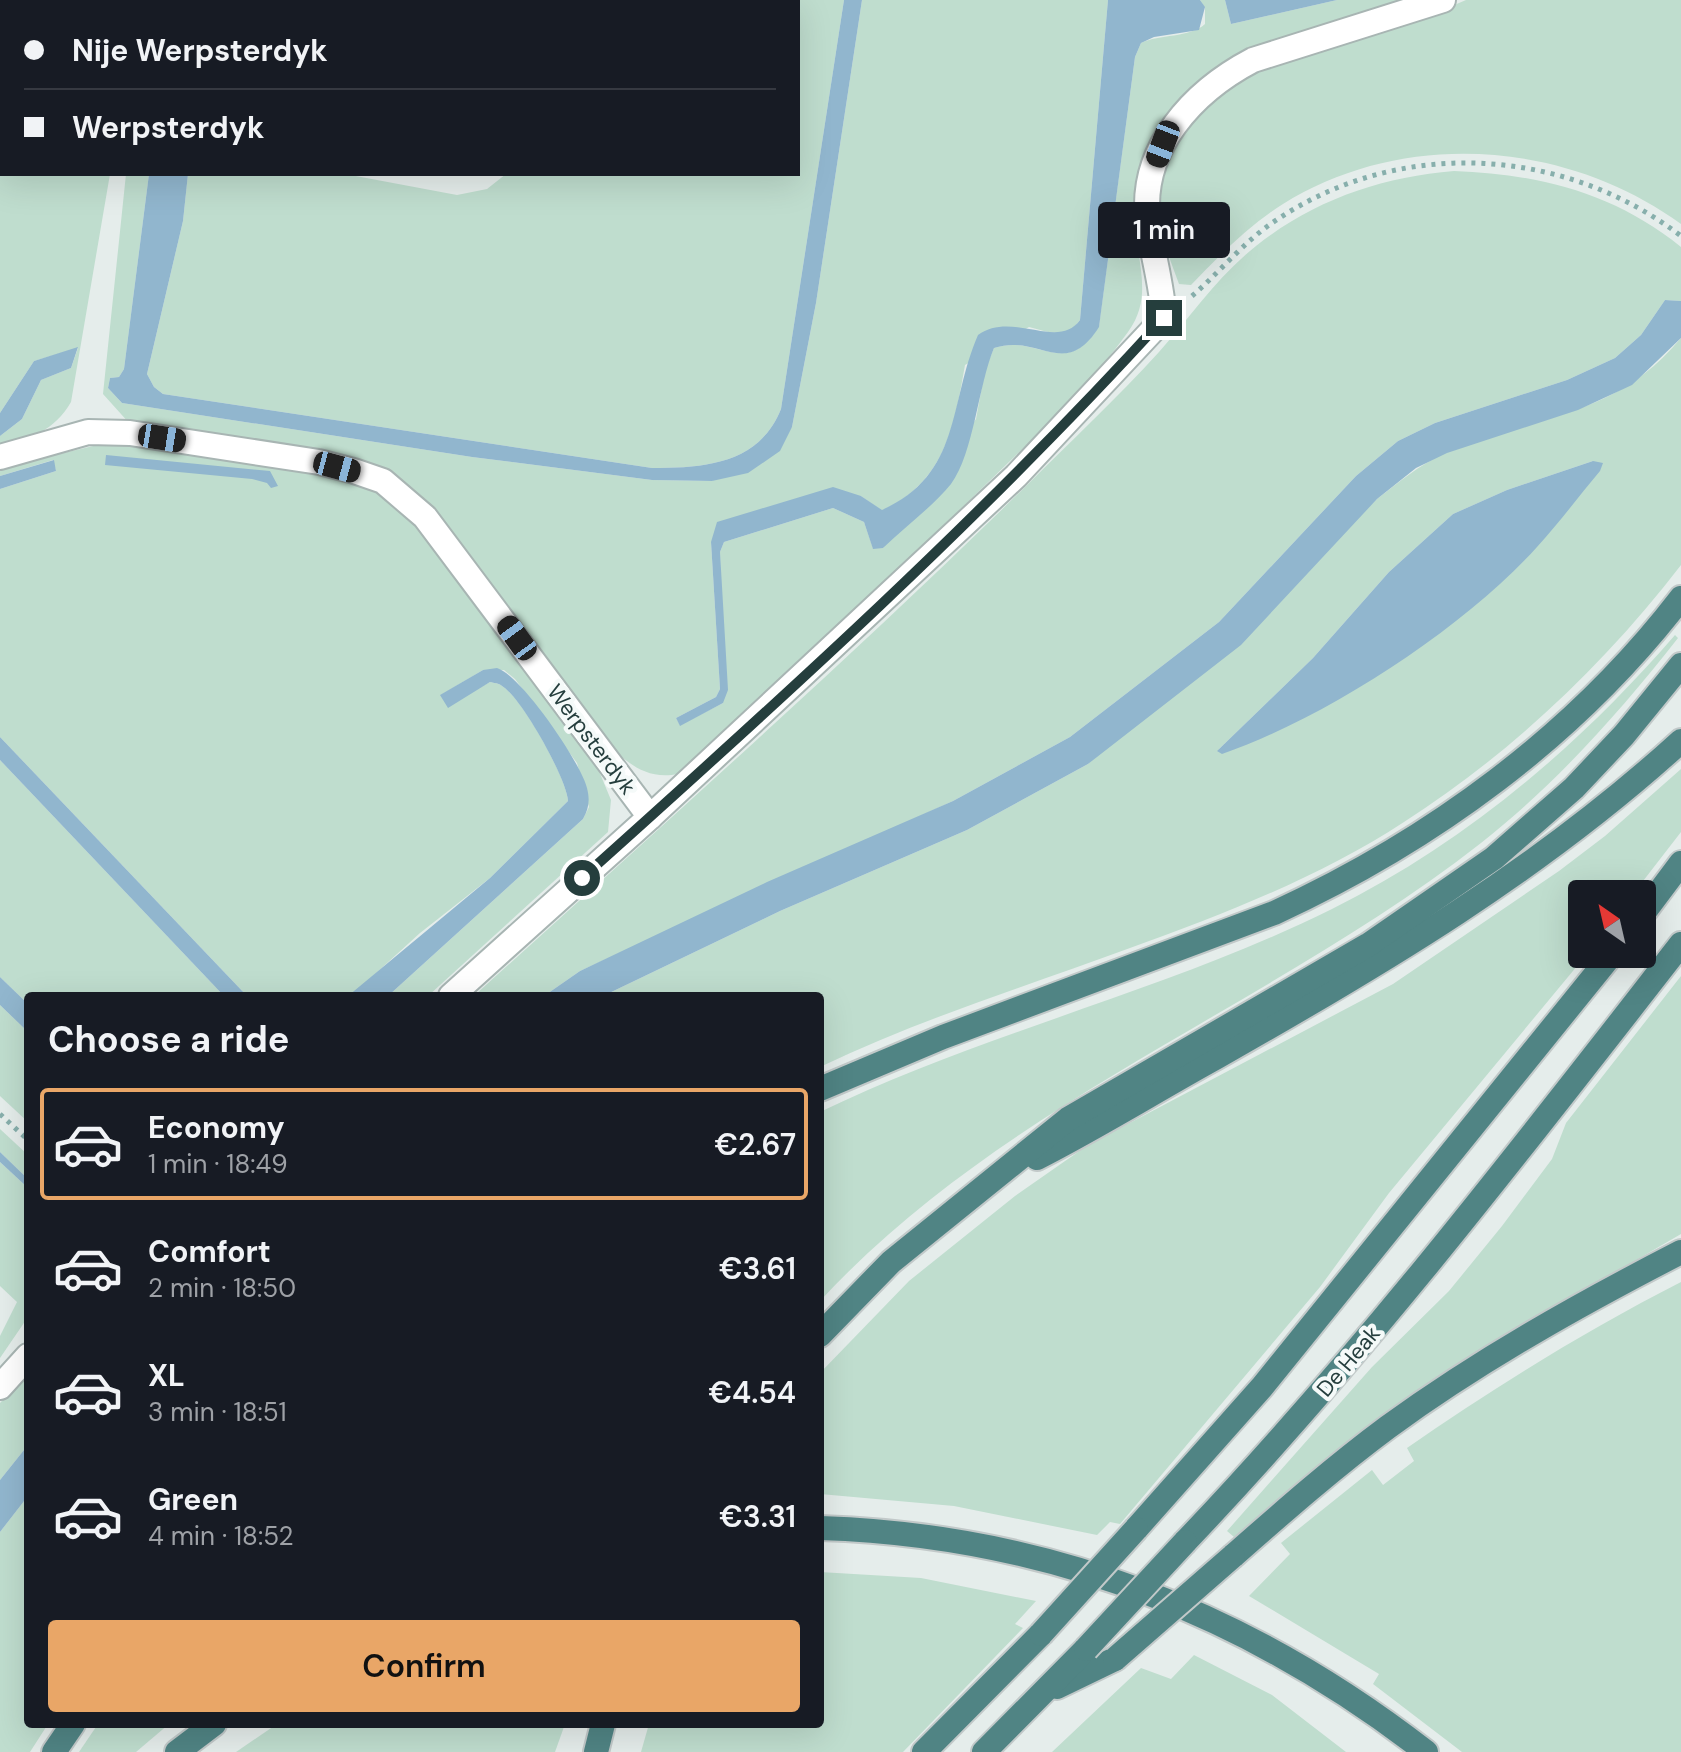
<!DOCTYPE html>
<html lang="en">
<head>
<meta charset="utf-8">
<style>
  :root { --surface:#171b24; --page:#20242c; --text:#f1f3f6; --muted:#9ea1a6; --line:#363941; --accent:#e9a667 }
  body { margin:0; font-family:"DM Sans",sans-serif; background:var(--page); color:var(--text); height:100vh; display:flex; flex-direction:column; font-size:30px; white-space:nowrap }
  * { box-sizing:border-box; margin:0 }
  p { font-size:26px; color:var(--muted) }
  .icon { flex:none; width:44px; height:44px; fill:none; stroke:currentColor; stroke-width:2; stroke-linecap:round; stroke-linejoin:round }
  .map { position:relative; flex:1; overflow:hidden }
  .details { position:absolute; left:24px; top:992px; width:800px; height:736px; display:flex; flex-direction:column; background:var(--surface); border-radius:8px; box-shadow:0 8px 32px #0002 }
  .details>* { flex:none }
  .guide { position:absolute; left:0px; top:0px; width:800px; height:176px; box-shadow:0 8px 32px #0002; display:grid; align-content:center; height:176px; padding:0 24px; background:var(--surface) }
  .needle { width:52px; rotate:326deg }
  .buttons { position:absolute; left:1568px; top:880px; display:grid; gap:16px }
  .buttons a { display:grid; place-items:center; width:88px; height:88px; border-radius:8px; background:var(--surface); box-shadow:0 8px 32px #0002; font-size:40px }
  .end { position:absolute; width:36px; height:36px; margin:-18px; border:10px solid #253e3d; background:#fff; box-shadow:0 0 0 4px #fff }
  .from { border-radius:50% }
  .bubble { position:absolute; height:56px; border-radius:8px; background:var(--surface); box-shadow:0 8px 32px #0002; font-size:26px; font-weight:600; line-height:56px; text-align:center }
  .car { position:absolute; width:24px; height:48px; margin:-24px -12px; border-radius:10px; box-shadow:0 0 6px 2px #0007; background:linear-gradient(#222 24%,#8ab4d8 0 40%,#222 0 76%,#8ab4d8 0 86%,#222 0) }
  .guide b { display:flex; align-items:center; gap:28px; height:76px; font-size:30px }
  .guide b+b { border-top:2px solid var(--line) }
  .guide i { width:20px; height:20px; background:var(--text) }
  ul { padding:0; list-style:none }
  li { display:flex; align-items:center; gap:24px; height:112px; margin:0 16px 12px; padding:0 8px; border:4px solid transparent; border-radius:8px }
  li div { flex:1 }
  li b { display:block; font-size:30px }
  li em { font-style:normal; font-weight:600 }
  li.selected { border-color:var(--accent) }
  li>.icon { width:72px; height:72px; stroke-width:1.5 }
  h2 { padding:0 24px; font-size:36px; line-height:96px }
  .cta { display:flex; gap:16px; margin-top:auto; padding:16px 24px }
  .cta a { flex:1; height:92px; border-radius:8px; background:var(--accent); color:#111; font-size:32px; font-weight:600; line-height:92px; text-align:center }
  .map>svg:first-child { display:block }
  .green { fill:#bfddce; fill-rule:evenodd }
  .water { fill:#91b6ce }
  .lines { fill:none; stroke-linecap:round; stroke-linejoin:round }
  .service-casing { stroke:#a8b5b3; stroke-width:28 }
  .trunk-casing { stroke:#c2c9c9; stroke-width:28 }
  .path { stroke:#87afac; stroke-width:5; stroke-dasharray:4 6; stroke-linecap:butt }
  .service { stroke:#fff; stroke-width:24 }
  .trunk { stroke:#508484; stroke-width:24 }
  .trunk-bridge-casing { stroke:#c2c9c9; stroke-width:28; stroke-linecap:butt }
  .trunk-bridge { stroke:#508484; stroke-width:24 }
  .route { stroke:#253e3d; stroke-width:10 }
  .labels { text-anchor:middle; stroke-width:8; stroke-linejoin:round; paint-order:stroke }
  .street-label { font-size:22px; fill:#253e3d; stroke:#f5faf9 }
</style>
</head>
<body>
<div class="map">
<svg width="1681" height="1752" viewBox="0 0 1681 1752">
  <rect width="100%" height="100%" fill="#e5edeb"/>
  <g class="green">
    <path d="M 0,0 L 131,0 L 2,2 L 2,174 L 110,174 L 71,402 C 54,431 31,438 0,448 L 0,436 L 22,419 L 41,380 L 71,368 L 78,348 L 34,361 L 0,413 Z"/>
    <path d="M 705,0 L 844,0 L 781,409 C 759,464 705,468 652,468 L 163,394 L 154,387 L 147,374 L 183,221 L 188,174 L 345,174 L 457,195 L 487,189 L 506,174 L 798,174 L 798,2 Z"/>
    <path d="M 862,0 L 1108,0 L 1080,320 C 1066,340 1049,332 1029,327 L 965,365 C 954,428 945,481 882,511 L 861,496 L 711,542 L 720,689 L 716,697 L 676,718 L 680,725 L 723,703 L 720,552 L 724,542 L 833,508 L 864,522 L 873,548 L 883,548 L 976,419 L 985,370 L 994,348 C 1038,333 1065,381 1099,326 L 1135,57 L 1141,43 C 1159,34 1190,38 1205,24 L 1205,8 L 1200,0 L 1225,0 L 1231,24 L 1337,0 L 1418,0 L 1211,73 C 1196,85 1173,102 1165,120 C 1155,140 1140,198 1138,220 C 1133,260 1156,293 1128,332 C 1085,392 1027,444 974,496 C 877,591 778,683 678,774 C 647,780 629,764 608,745 L 420,499 L 130,424 L 103,394 L 126,174 L 149,174 L 124,369 L 119,377 L 110,378 L 108,388 L 122,403 L 472,457 L 652,480 L 712,481 L 792,427 L 816,303 Z"/>
    <path d="M 1466,0 L 1681,0 L 1681,224 C 1567,141 1405,128 1283,204 C 1248,226 1220,255 1191,285 L 1179,284 C 1172,265 1164,245 1160,226 C 1148,166 1188,113 1234,81 C 1255,67 1285,61 1309,54 C 1362,38 1415,23 1466,0 Z"/>
    <path d="M 1454,171 C 1539,174 1614,193 1681,247 L 1681,301 L 1665,300 L 1641,335 L 1615,358 L 1567,380 L 1435,423 L 1398,441 L 1356,476 L 1219,622 L 1070,737 L 953,801 L 580,971 L 544,996 L 474,996 C 659,828 847,662 1026,486 C 1070,442 1117,398 1159,352 C 1191,316 1218,276 1256,246 C 1314,200 1381,177 1454,171 Z"/>
    <path d="M 1681,338 L 1681,565 C 1604,665 1510,754 1404,822 C 1320,877 1224,914 1130,948 C 1027,986 920,1019 820,1067 L 820,996 L 603,996 L 780,911 L 967,830 L 1088,764 L 1377,499 C 1399,482 1418,466 1443,454 C 1533,413 1611,422 1681,338 ZM 1593,461 L 1217,751 L 1313,658 L 1389,572 L 1453,514 L 1507,490 Z"/>
    <path d="M 106,443 C 146,443 184,450 223,455 C 291,465 352,472 410,512 L 594,759 L 611,800 L 608,832 L 428,996 L 388,996 L 583,819 L 589,807 L 577,763 L 515,679 L 504,670 L 483,670 L 441,695 L 477,689 L 490,682 C 494,683 499,683 502,686 C 522,697 567,779 568,801 L 490,878 L 420,933 L 351,996 L 247,996 L 0,737 L 0,489 L 56,471 L 53,460 L 0,476 L 0,468 Z"/>
    <path d="M 1675,635 L 1678,638 C 1619,713 1556,784 1481,843 C 1270,1008 1006,1100 820,1301 L 820,1112 C 985,1032 1167,991 1332,909 C 1465,843 1578,747 1675,635 Z"/>
    <polygon points="0,760 224,996 28,996 28,1004 0,977"/>
    <polygon points="1681,769 1681,832 1633,894 1582,894 1582,954 1587,954 1389,1193 1320,1287 1120,1524 1110,1522 1097,1535 954,1506 820,1494 820,1373 909,1281 1015,1196 1088,1145 1393,984 1559,871 1605,836"/>
    <polygon points="1681,976 1681,1234 1483,1349 1358,1436 1234,1537 1227,1531 1372,1367 1449,1291 1502,1226 1552,1159 1566,1123"/>
    <polygon points="0,1005 28,1032 28,1122 0,1096"/>
    <polygon points="0,1129 28,1155 28,1179 0,1152"/>
    <polygon points="0,1162 28,1188 28,1317 0,1358 0,1336 17,1302 0,1286"/>
    <path d="M 1681,1282 L 1681,1752 L 1462,1752 L 1373,1684 L 1379,1674 L 1249,1596 L 1290,1554 L 1281,1543 L 1372,1470 L 1383,1485 L 1414,1461 L 1407,1448 C 1495,1387 1585,1331 1681,1282 Z"/>
    <polygon points="28,1373 28,1445 0,1480 0,1403"/>
    <polygon points="28,1496 28,1724 48,1724 30,1752 0,1752 0,1532"/>
    <polygon points="820,1572 921,1578 1036,1601 1015,1624 1023,1628 903,1752 641,1752 649,1724 820,1724"/>
    <polygon points="1194,1655 1272,1695 1346,1752 1052,1752 1141,1668 1171,1679"/>
    <polygon points="98,1724 169,1724 136,1752 79,1752"/>
    <polygon points="277,1724 565,1724 555,1752 236,1752"/>
  </g>
  <g class="water">
    <path d="M 844,0 L 862,0 L 816,303 L 792,427 L 780,451 L 748,473 L 712,481 L 652,480 L 472,457 L 122,403 L 108,388 L 110,378 L 119,377 L 124,369 L 149,174 L 188,174 L 183,221 L 147,374 L 154,387 L 163,394 L 652,468 C 705,468 759,464 781,409 Z"/>
    <path d="M 1108,0 L 1200,0 L 1205,7 L 1199,30 L 1154,37 L 1141,43 L 1135,57 L 1099,327 C 1065,381 1039,333 994,348 C 978,386 974,453 951,484 C 932,507 905,527 883,548 L 873,549 L 864,522 L 833,508 L 724,542 L 720,552 L 728,690 L 723,703 L 680,726 L 676,718 L 716,697 L 720,689 L 711,542 L 717,522 L 833,487 L 861,496 L 882,510 C 962,474 948,404 978,335 C 1012,310 1058,351 1080,320 Z"/>
    <polygon points="1225,0 1337,0 1231,24"/>
    <polygon points="1665,300 1681,301 1681,338 1632,385 1578,410 1447,453 1416,468 1377,499 1241,645 1088,764 967,830 780,911 603,996 544,996 580,971 767,882 953,801 1070,737 1219,622 1356,476 1398,441 1435,423 1567,380 1615,358 1641,335"/>
    <polygon points="78,347 71,368 41,380 22,419 0,436 0,413 34,361"/>
    <polygon points="106,455 270,471 278,486 271,488 267,483 252,479 105,465"/>
    <polygon points="54,460 56,471 0,489 0,476"/>
    <path d="M 1593,461 L 1603,463 L 1600,471 C 1579,496 1559,523 1537,547 C 1463,629 1326,718 1222,754 L 1217,751 L 1313,658 L 1389,572 L 1453,514 L 1507,490 Z"/>
    <path d="M 497,668 C 521,675 581,763 587,788 C 590,800 589,808 583,819 L 388,996 L 348,996 L 490,878 L 568,801 C 567,779 521,697 502,686 C 499,683 494,683 490,682 L 448,708 L 440,695 L 483,670 Z"/>
    <polygon points="0,737 247,996 224,996 0,760"/>
    <polygon points="0,977 28,1004 28,1032 0,1005"/>
    <polygon points="0,1152 28,1179 28,1188 0,1162"/>
    <polygon points="28,1445 28,1496 0,1532 0,1480"/>
  </g>
  <g class="lines">
    <g class="service-casing">
      <g id="service">
        <path d="M 0,457 L 88,432 L 130,433 L 319,462 L 354,471 L 383,481 L 425,517 L 650,817 L 1016,476 L 1164,318 C 1162,284 1152,253 1148,221 C 1139,148 1194,91 1253,60 L 1443,0"/>
        <polyline points="451,996 650,817"/>
        <polyline points="0,1387 28,1356"/>
      </g>
    </g>
    <g class="trunk-casing">
      <g id="trunk">
        <polyline points="1642,915 1681,863"/>
        <path d="M 820,1089 L 943,1037 L 1274,913 C 1431,841 1575,736 1681,598"/>
        <path d="M 1037,1158 C 1098,1127 1157,1090 1217,1057 C 1381,964 1541,869 1681,741"/>
        <polyline points="820,1335 891,1262 1068,1119 1368,945 1494,858 1574,788 1624,735 1681,665"/>
        <path d="M 820,1528 C 1047,1535 1247,1613 1426,1752"/>
        <polyline points="1136,1529 1262,1387 1612,954"/>
        <path d="M 1185,1542 C 1364,1354 1522,1148 1681,944"/>
        <path d="M 1233,1556 C 1283,1512 1334,1467 1388,1427 C 1480,1360 1580,1304 1681,1252"/>
        <polyline points="1057,1687 1115,1659"/>
        <polyline points="54,1752 73,1724"/>
        <polyline points="177,1752 214,1724"/>
        <polyline points="596,1752 603,1724"/>
        <polyline points="924,1752 1041,1634"/>
        <polyline points="984,1752 1086,1649"/>
      </g>
    </g>
    <g class="path">
      <path d="M 1192,296 C 1221,271 1245,240 1278,219 C 1401,137 1565,147 1681,236"/>
      <polyline points="0,1114 28,1140"/>
    </g>
    <use href="#service" class="service"/>
    <use href="#trunk" class="trunk"/>
    <g class="trunk-bridge-casing">
      <g id="trunk-bridge">
        <polyline points="1041,1634 1136,1529"/>
        <polyline points="1086,1649 1185,1542"/>
        <polyline points="1115,1659 1233,1556"/>
      </g>
    </g>
    <use href="#trunk-bridge" class="trunk-bridge"/>
  </g>
  <g class="lines">
    <path class="route" d="M 582,878 C 783,698 983,517 1164,318"/>
  </g>
  <g class="labels">
    <g class="street-label">
      <text transform="translate(592 739) rotate(53)" y="8">Werpsterdyk</text>
      <text transform="translate(1348 1361) rotate(-50)" y="8">De Heak</text>
    </g>
  </g>
</svg>
<div class="buttons">
<a><svg class="needle" viewBox="-14 -14 28 28"><path d="M0-13l5 13h-10z" fill="#e53935"/><path d="M0 13l5-13h-10z" fill="#9ea1a6"/></svg></a>
</div>
<i class="end from" style="left:582px;top:878px"></i>
<i class="end" style="left:1164px;top:318px"></i>
<div class="bubble" style="left:1098px;top:202px;width:132px">1 min</div>
<i class="car" style="left:1163px;top:144px;rotate:201deg"></i>
<i class="car" style="left:162px;top:438px;rotate:99deg"></i>
<i class="car" style="left:337px;top:467px;rotate:105deg"></i>
<i class="car" style="left:517px;top:638px;rotate:324deg"></i>
<div class="guide">
<b><i class="from"></i>Nije Werpsterdyk</b>
<b><i></i>Werpsterdyk</b>
</div>
<section class="details">
<h2>Choose a ride</h2>
<ul>
<li class="selected"><svg class="icon" aria-label="car" viewBox="0 0 24 24"><path d="M5 17H2v-5l4-1 3-4h7l3 4 3 1v5h-3M9 17h6M6 11h13"/><circle cx="7" cy="17" r="2"/><circle cx="17" cy="17" r="2"/></svg><div><b>Economy</b><p>1 min · 18:49</p></div><em>€2.67</em></li>
<li><svg class="icon" aria-label="car" viewBox="0 0 24 24"><path d="M5 17H2v-5l4-1 3-4h7l3 4 3 1v5h-3M9 17h6M6 11h13"/><circle cx="7" cy="17" r="2"/><circle cx="17" cy="17" r="2"/></svg><div><b>Comfort</b><p>2 min · 18:50</p></div><em>€3.61</em></li>
<li><svg class="icon" aria-label="car" viewBox="0 0 24 24"><path d="M5 17H2v-5l4-1 3-4h7l3 4 3 1v5h-3M9 17h6M6 11h13"/><circle cx="7" cy="17" r="2"/><circle cx="17" cy="17" r="2"/></svg><div><b>XL</b><p>3 min · 18:51</p></div><em>€4.54</em></li>
<li><svg class="icon" aria-label="car" viewBox="0 0 24 24"><path d="M5 17H2v-5l4-1 3-4h7l3 4 3 1v5h-3M9 17h6M6 11h13"/><circle cx="7" cy="17" r="2"/><circle cx="17" cy="17" r="2"/></svg><div><b>Green</b><p>4 min · 18:52</p></div><em>€3.31</em></li>
</ul>
<div class="cta"><a>Confirm</a></div>
</section>
</div>
</body>
</html>
